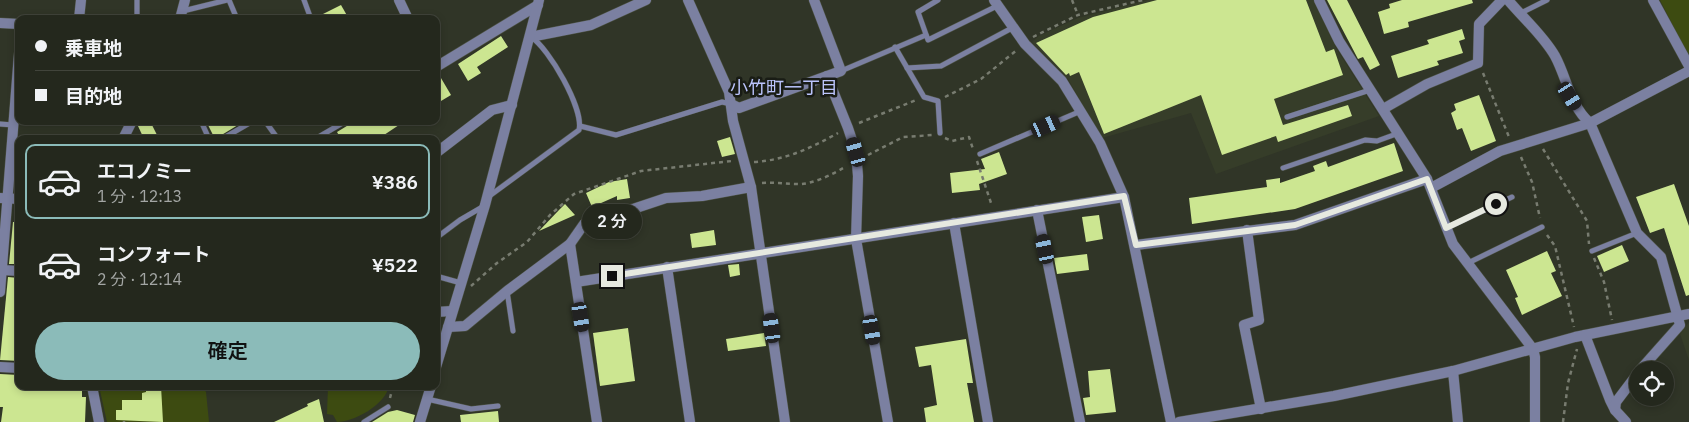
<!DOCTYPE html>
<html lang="ja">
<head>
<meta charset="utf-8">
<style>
  :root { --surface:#24281d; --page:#30342a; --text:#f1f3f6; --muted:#a3a6a4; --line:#41443b; --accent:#8bbbb9 }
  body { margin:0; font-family:"IBM Plex Sans","Noto Sans JP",sans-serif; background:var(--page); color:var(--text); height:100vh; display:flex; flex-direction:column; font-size:19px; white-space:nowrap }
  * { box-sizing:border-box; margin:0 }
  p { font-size:16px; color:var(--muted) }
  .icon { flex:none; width:28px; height:28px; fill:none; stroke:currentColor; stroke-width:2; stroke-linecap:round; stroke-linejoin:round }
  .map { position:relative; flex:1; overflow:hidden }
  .sheet { position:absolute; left:15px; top:135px; width:425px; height:255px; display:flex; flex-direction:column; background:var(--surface); border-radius:10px; box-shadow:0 2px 8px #0003,0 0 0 1px var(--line) }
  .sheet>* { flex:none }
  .hud { position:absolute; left:15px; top:15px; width:425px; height:110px; border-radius:10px; box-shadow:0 2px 8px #0003,0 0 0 1px var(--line); display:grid; align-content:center; height:110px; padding:0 20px; background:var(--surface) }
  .buttons { position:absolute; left:1629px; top:361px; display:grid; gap:10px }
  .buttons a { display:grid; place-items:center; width:45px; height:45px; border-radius:50%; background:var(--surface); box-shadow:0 2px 8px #0003,0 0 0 1px var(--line); font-size:25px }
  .end { position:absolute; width:22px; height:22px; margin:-11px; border:6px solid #e6e9e0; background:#111; box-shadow:0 0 0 2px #111 }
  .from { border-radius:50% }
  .bubble { position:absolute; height:35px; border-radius:18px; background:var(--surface); box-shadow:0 2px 8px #0003,0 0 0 1px var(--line); font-size:16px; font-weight:600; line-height:35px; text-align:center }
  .car { position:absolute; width:15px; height:30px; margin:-15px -8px; border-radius:6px; box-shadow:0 0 4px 1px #0007; background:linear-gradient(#222 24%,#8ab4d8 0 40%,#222 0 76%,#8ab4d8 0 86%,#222 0) }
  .hud b { display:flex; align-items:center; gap:18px; height:48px; font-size:19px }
  .hud b+b { border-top:1px solid var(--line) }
  .hud i { width:12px; height:12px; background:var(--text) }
  ul { padding:9px 0 0; list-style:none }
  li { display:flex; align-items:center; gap:15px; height:75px; margin:0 10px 8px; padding:0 10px; border:2px solid transparent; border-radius:10px }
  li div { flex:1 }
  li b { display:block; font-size:19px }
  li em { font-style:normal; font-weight:600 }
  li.selected { border-color:var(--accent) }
  li>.icon { width:45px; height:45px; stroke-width:1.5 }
  .cta { display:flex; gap:10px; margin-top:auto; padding:10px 20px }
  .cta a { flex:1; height:58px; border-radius:30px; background:var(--accent); color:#111; font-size:20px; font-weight:600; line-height:58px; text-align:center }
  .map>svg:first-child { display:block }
  .built { fill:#363d29 }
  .green { fill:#3d4b11 }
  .building { fill:#cce691 }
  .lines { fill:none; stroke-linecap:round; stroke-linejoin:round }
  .service-casing { stroke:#4d5245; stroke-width:6 }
  .minor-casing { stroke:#4d5245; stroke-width:11 }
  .tertiary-casing { stroke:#4d5245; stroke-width:11 }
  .path { stroke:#787c70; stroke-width:2.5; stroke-dasharray:4 4; stroke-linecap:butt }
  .service { stroke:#7b80a1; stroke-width:5 }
  .minor { stroke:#7b80a1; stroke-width:10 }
  .tertiary { stroke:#7b80a1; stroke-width:10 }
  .route { stroke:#e6e9e0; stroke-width:6 }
  .labels { text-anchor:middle; stroke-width:5; stroke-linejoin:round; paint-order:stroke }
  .neighbourhood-label { font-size:18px; fill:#bbc4fc; stroke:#191c15 }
</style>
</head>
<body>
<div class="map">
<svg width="1689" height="422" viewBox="0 0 1689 422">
  <rect width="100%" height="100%" fill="#303527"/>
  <g class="built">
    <polygon points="1148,0 1313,0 1336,48 1379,116 1216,174 1191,113 1102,138 1068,79 1032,42 1039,36 1078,18"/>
    <polygon points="1689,322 1689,360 1680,334"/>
  </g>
  <g class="green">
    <polygon points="1660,0 1689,0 1689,57"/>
    <polygon points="99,386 201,386 206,392 209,422 107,422"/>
    <path d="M 328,386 L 389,386 C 385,405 354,422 337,422 L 333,415 L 327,414 Z"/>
  </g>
  <g class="building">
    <polygon points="1157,0 1306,0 1326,52 1334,49 1343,75 1274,99 1283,125 1348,105 1352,116 1278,142 1276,136 1222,155 1201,95 1104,134 1079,72 1070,76 1069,73 1066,75 1036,43 1093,17"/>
    <polygon points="1327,0 1347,0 1380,65 1370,70 1363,57 1358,59"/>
    <polygon points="1402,0 1472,0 1473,3 1408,22 1409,27 1384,34 1378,12 1390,8 1389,4"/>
    <polygon points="341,5 349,19 315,19 315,18"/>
    <polygon points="1462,29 1465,39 1459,41 1463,53 1437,61 1439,65 1398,78 1391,56 1429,44 1427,40"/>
    <polygon points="501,36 508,47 477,67 481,73 468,81 458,64"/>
    <polygon points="438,73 451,95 436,104 436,74"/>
    <polygon points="1479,95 1496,141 1471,151 1462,128 1457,130 1451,113 1456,110 1454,104"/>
    <polygon points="150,121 159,139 144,139 138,126"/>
    <polygon points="206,121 236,121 238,125 215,139"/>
    <polygon points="355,121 405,121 378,139 341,139 337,132"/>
    <polygon points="730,137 735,154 722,157 717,141"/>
    <polygon points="1394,143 1403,171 1295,209 1192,224 1189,198 1267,187 1266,180 1280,178 1280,183 1315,171 1313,166 1326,161 1328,167"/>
    <polygon points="999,152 1007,174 979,184 980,190 952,193 950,173 985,169 981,159"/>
    <polygon points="627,179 630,198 617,200 617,196 592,207 586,193 609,182"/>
    <polygon points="1674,184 1689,226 1689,295 1686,296 1664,228 1650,233 1636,197"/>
    <polygon points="565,204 575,215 539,231 559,210"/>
    <polygon points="1099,215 1103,239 1086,242 1082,217"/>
    <polygon points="13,222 19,222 19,264 9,264"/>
    <polygon points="714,230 716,245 692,248 690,234"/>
    <polygon points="1622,245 1629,261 1604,272 1597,256"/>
    <polygon points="1547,251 1556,271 1551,273 1562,296 1522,315 1515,298 1518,297 1506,270"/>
    <polygon points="1087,254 1089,270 1057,274 1054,258"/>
    <polygon points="739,264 740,275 730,277 728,265"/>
    <polygon points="8,277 19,278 19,361 0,360"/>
    <polygon points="628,328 635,381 600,386 593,333"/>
    <polygon points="764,333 766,346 728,351 726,339"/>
    <polygon points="966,339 973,383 967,383 974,422 926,422 924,408 937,405 931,365 919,367 915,347"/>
    <polygon points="1110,369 1116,412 1086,415 1083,398 1090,397 1088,371"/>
    <polygon points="0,374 19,375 19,386 82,386 82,397 86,397 85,422 1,422 3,407 0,407"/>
    <polygon points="146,386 161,386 163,422 116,420 116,410 122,410 122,400 142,400 142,393 146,392"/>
    <polygon points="319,399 324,422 274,422 308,406 307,404"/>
    <polygon points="397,410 415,415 413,422 372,422 388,412"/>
    <polygon points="498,411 499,422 461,422 460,415"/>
  </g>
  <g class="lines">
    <g class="service-casing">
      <g id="service">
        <polyline points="137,0 137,19"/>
        <polyline points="229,0 237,19"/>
        <polyline points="304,0 311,19"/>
        <polyline points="938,0 918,12 928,40 997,6"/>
        <polyline points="183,11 227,0"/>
        <polyline points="1521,13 1547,0"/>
        <polyline points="895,47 924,97 938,101 940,133"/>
        <polyline points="907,68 941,66 1012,28"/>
        <polyline points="841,71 926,35"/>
        <polyline points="1287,117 1370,90"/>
        <polyline points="201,121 209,139"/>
        <polyline points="265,121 278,139"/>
        <polyline points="0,124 13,125"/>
        <polyline points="580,126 616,135 722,102 731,104"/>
        <polyline points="222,139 253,121"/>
        <polyline points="315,139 346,121"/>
        <polyline points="980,154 1081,111"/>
        <polyline points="1283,168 1365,140 1377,141 1399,133"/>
        <path d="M 488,197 L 579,130 C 584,109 549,48 531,37"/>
        <polyline points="1447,228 1512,197"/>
        <polyline points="436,238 460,220 484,206"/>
        <polyline points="1592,251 1637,233"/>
        <polyline points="1468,263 1542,227"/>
        <polyline points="436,276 461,283"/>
        <polyline points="507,291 513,331"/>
        <polyline points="427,399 471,409 498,406"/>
        <polyline points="364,422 388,407"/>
      </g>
    </g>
    <g class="minor-casing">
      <g id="minor">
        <polyline points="399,0 408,19"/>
        <polyline points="688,0 729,92 733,121 751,187 785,422"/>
        <polyline points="994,0 1025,44 1062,81 1100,143 1124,197 1171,422"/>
        <polyline points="1319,0 1339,41 1427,179 1453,244 1533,349 1535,357 1535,422"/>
        <path d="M 1508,0 C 1523,18 1543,35 1555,56 C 1567,78 1570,106 1590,123 L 1637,233 L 1661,257 L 1680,325 L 1640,370"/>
        <polyline points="1653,0 1689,66"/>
        <polyline points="79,19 81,0"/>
        <polyline points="180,19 185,0"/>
        <polyline points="0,23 19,24"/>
        <polyline points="530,37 591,25 646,0"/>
        <polyline points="436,67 538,5"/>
        <polyline points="827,76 848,128 856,152 858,176 856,239 888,422"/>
        <polyline points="731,104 739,108 841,71 814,0"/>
        <polyline points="1383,109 1427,84 1478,63 1479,24 1502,0"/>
        <polyline points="123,139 132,121"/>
        <polyline points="436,153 492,110 512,105"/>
        <polyline points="1431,188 1500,151 1590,123 1689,71"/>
        <polyline points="0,198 19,199"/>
        <polyline points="1037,210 1080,422"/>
        <polyline points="954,223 988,422"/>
        <polyline points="1247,230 1259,320 1244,325 1261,409"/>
        <polyline points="570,244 597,422"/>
        <polyline points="1136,245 1295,225 1427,179"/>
        <polyline points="667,267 690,422"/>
        <polyline points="2,270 19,271"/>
        <polyline points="576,282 1124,197"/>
        <polyline points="0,292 19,54"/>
        <polyline points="436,312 452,311"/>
        <polyline points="448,327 465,326 507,291 570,244 584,224 596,216 633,209 666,198 702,196 751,187"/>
        <polyline points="1585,335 1610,400 1615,410 1626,422"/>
        <polyline points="0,367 19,368"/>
        <polyline points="1453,371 1458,422"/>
        <polyline points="92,386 99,422"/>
        <polyline points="1615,410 1616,402 1638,373"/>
      </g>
    </g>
    <g class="tertiary-casing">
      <g id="tertiary">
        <polyline points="436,367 485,205 539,0"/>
        <polyline points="420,422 431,386"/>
        <polyline points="1179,422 1334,396 1453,371 1575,337 1689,314"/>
      </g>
    </g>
    <g class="path">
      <polyline points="1072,0 1078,15"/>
      <polyline points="1033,37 1078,15 1143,0"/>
      <polyline points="1483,73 1509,137"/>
      <polyline points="945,97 981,79 1017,50"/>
      <polyline points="859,123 916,100"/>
      <polyline points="945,138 952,141 969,137 973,149"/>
      <polyline points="1543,149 1587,221 1589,244"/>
      <polyline points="868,155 903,137 933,135"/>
      <polyline points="1521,157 1532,182 1540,218"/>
      <polyline points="977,161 992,206"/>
      <path d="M 754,162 C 786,160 811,148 838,133"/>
      <path d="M 762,183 C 774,182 785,184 797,184 C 812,185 833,174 845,167"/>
      <polyline points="1547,235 1555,246 1574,327"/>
      <polyline points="1594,258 1604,282 1612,320"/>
      <polyline points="471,286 497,263 527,242 550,215 574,194 641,171 732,161"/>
      <polyline points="390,398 393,386"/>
      <polyline points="124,422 124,421"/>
      <polyline points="1563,422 1568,383 1577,349"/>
    </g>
    <use href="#service" class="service"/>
    <use href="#minor" class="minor"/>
    <use href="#tertiary" class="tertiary"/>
  </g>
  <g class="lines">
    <polyline class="route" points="612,276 1124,196 1136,245 1295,225 1427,179 1446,228 1496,204"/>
  </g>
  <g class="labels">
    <g class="neighbourhood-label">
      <text x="784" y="94">小竹町一丁目</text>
    </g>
  </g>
</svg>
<div class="buttons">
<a><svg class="icon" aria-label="locate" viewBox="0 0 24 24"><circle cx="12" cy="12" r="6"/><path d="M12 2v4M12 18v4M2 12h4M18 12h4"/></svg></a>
</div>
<i class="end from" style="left:1496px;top:204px"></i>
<i class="end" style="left:612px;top:276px"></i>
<div class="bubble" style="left:582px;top:204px;width:60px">2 分</div>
<i class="car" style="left:1570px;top:96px;rotate:148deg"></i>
<i class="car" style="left:1046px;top:126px;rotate:66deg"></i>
<i class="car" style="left:856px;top:152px;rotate:344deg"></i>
<i class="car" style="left:1045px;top:249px;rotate:348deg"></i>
<i class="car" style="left:581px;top:317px;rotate:171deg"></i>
<i class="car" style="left:772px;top:328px;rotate:352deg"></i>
<i class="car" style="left:872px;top:330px;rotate:170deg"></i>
<div class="hud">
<b><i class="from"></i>乗車地</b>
<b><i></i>目的地</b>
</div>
<section class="sheet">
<ul>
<li class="selected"><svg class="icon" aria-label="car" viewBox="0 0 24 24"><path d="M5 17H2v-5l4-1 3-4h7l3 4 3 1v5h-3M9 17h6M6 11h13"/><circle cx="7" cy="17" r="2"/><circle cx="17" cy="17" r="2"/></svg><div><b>エコノミー</b><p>1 分 · 12:13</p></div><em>¥386</em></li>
<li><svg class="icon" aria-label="car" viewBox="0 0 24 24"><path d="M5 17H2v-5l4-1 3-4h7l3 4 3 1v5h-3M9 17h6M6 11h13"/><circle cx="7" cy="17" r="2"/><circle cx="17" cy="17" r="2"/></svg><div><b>コンフォート</b><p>2 分 · 12:14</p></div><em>¥522</em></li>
</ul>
<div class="cta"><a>確定</a></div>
</section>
</div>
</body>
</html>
